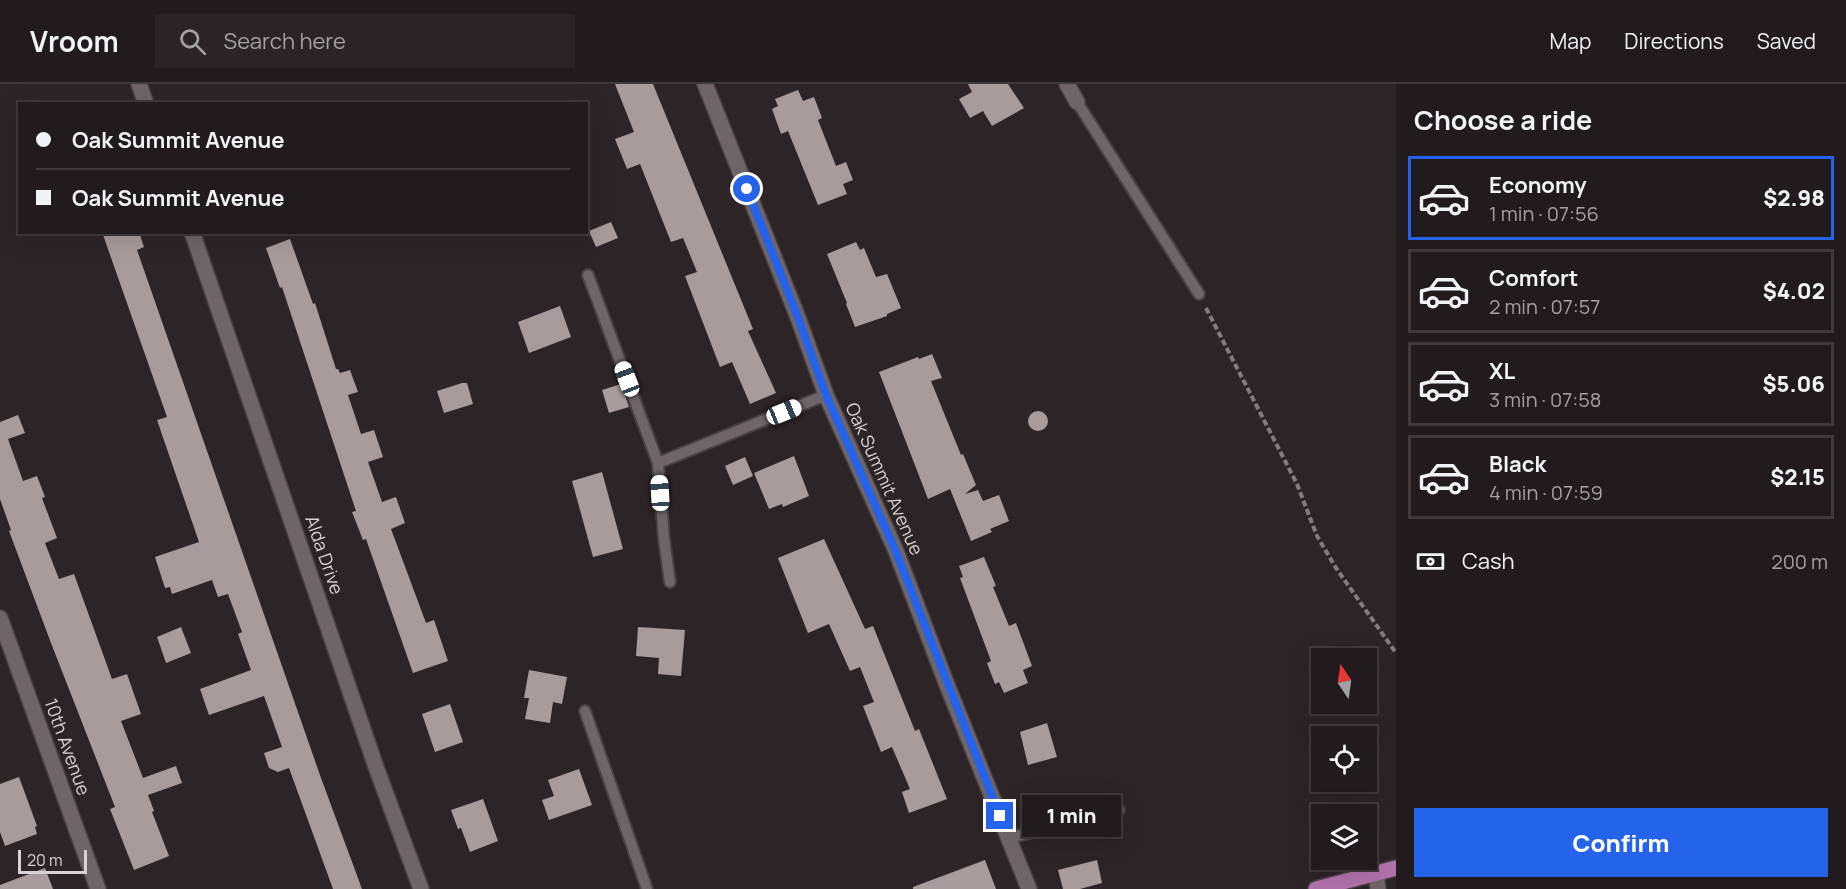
<!DOCTYPE html>
<html lang="en">
<head>
<meta charset="utf-8">
<style>
  :root { --surface:#221b1e; --page:#2a2427; --text:#f1f3f6; --muted:#a2a1a4; --line:#3f393c; --accent:#2563eb }
  body { margin:0; font-family:Manrope,sans-serif; background:var(--page); color:var(--text); height:100vh; display:flex; flex-direction:column; font-size:22px; white-space:nowrap }
  * { box-sizing:border-box; margin:0 }
  p { font-size:20px; color:var(--muted) }
  .icon { flex:none; width:33px; height:33px; fill:none; stroke:currentColor; stroke-width:2; stroke-linecap:round; stroke-linejoin:round }
  .map { position:relative; flex:1; overflow:hidden }
  .sheet { display:flex; flex-direction:column; background:var(--surface); width:450px }
  .sheet>* { flex:none }
  .guide { position:absolute; left:18px; top:18px; width:570px; height:132px; border-radius:0px; box-shadow:0 6px 24px #0002,0 0 0 2px var(--line); display:grid; align-content:center; height:132px; padding:0 18px; background:var(--surface) }
  .needle { width:39px; rotate:347deg }
  .controls { position:absolute; left:1311px; top:564px; display:grid; gap:12px }
  .controls a { display:grid; place-items:center; width:66px; height:66px; border-radius:0px; background:var(--surface); box-shadow:0 6px 24px #0002,0 0 0 2px var(--line); font-size:30px }
  .scale { position:absolute; left:18px; bottom:15px; width:69px; box-sizing:border-box; padding-left:6px; border:3px solid #d8d2d5; border-top:0; font-size:16px; line-height:21px; white-space:nowrap; color:#d8d2d5; -webkit-text-stroke:4px #2d2428; paint-order:stroke }
  .end { position:absolute; width:27px; height:27px; margin:-14px; border:8px solid #2563eb; background:#fff; box-shadow:0 0 0 3px #fff }
  .from { border-radius:50% }
  .bubble { position:absolute; height:42px; border-radius:0px; background:var(--surface); box-shadow:0 6px 24px #0002,0 0 0 2px var(--line); font-size:20px; font-weight:800; line-height:42px; text-align:center }
  .car { position:absolute; width:18px; height:36px; margin:-18px -9px; border-radius:8px; box-shadow:0 0 4px 2px #0007; background:linear-gradient(#fff 24%,#345 0 40%,#fff 0 76%,#345 0 86%,#fff 0) }
  .guide b { display:flex; align-items:center; gap:21px; height:57px; font-size:22px }
  .guide b+b { border-top:2px solid var(--line) }
  .guide i { width:15px; height:15px; background:var(--text) }
  ul { padding:0; list-style:none }
  li { display:flex; align-items:center; gap:18px; height:84px; margin:0 12px 9px; padding:0 6px; border:3px solid var(--line); border-radius:0px }
  li div { flex:1 }
  li b { display:block; font-size:22px }
  li em { font-style:normal; font-weight:800 }
  li.active { border-color:var(--accent) }
  li>.icon { width:54px; height:54px; stroke-width:1.5 }
  h2 { padding:0 18px; font-size:27px; line-height:72px }
  .pay { display:flex; align-items:center; gap:15px; height:66px; padding:0 18px; font-size:22px }
  .pay p { margin-inline-start:auto }
  .primary-button { display:flex; gap:12px; margin-top:auto; padding:12px 18px }
  .primary-button a { flex:1; height:69px; border-radius:0px; background:var(--accent); color:#fff; font-size:24px; font-weight:800; line-height:69px; text-align:center }
  header { display:flex; align-items:center; gap:36px; box-sizing:border-box; height:84px; padding:0 30px; background:var(--surface); border-bottom:2px solid var(--line) }
  header strong { font-size:28px }
  nav { display:flex; gap:33px; margin-inline-start:auto; font-size:21px }
  .search { width:420px; height:54px; background:var(--page); display:flex; align-items:center; gap:15px; box-sizing:border-box; padding:0 21px; border-radius:0px; color:var(--muted); font-size:22px }
  main { display:flex; flex:1; min-height:0 }
  .map>svg:first-child { display:block }
  .building { fill:#a89b9c }
  .lines { fill:none; stroke-linecap:round; stroke-linejoin:round }
  .service-casing { stroke:#484144; stroke-width:14 }
  .minor-casing { stroke:#484144; stroke-width:18 }
  .primary-casing { stroke:#484144; stroke-width:18 }
  .path { stroke:#837b7f; stroke-width:4; stroke-dasharray:6 3; stroke-linecap:butt }
  .service { stroke:#6f6569; stroke-width:10 }
  .minor { stroke:#6f6569; stroke-width:15 }
  .primary { stroke:#b372ae; stroke-width:15 }
  .route { stroke:#2563eb; stroke-width:8 }
  .labels { text-anchor:middle; stroke-width:6; stroke-linejoin:round; paint-order:stroke }
  .street-label { font-size:18px; fill:#d8d2d5; stroke:#2d2428 }
</style>
</head>
<body>
<header>
<strong>Vroom</strong>
<div class="search"><svg class="icon" aria-label="search" viewBox="0 0 24 24"><circle cx="10" cy="10" r="6"/><path d="M15 15l6 6"/></svg>Search here</div>
<nav><a>Map</a><a>Directions</a><a>Saved</a></nav>
</header>
<main>
<div class="map">
<svg width="1396" height="805" viewBox="0 0 1396 805">
  <rect width="100%" height="100%" fill="#2d2428"/>
  <g class="building">
    <polygon points="615,0 653,0 753,245 748,247 776,309 750,320 732,278 720,283 685,192 697,188 683,154 671,158 640,80 627,85 615,55 634,48"/>
    <polygon points="968,0 1008,0 1024,24 992,42 983,27 970,34 959,15 972,8"/>
    <polygon points="798,6 803,17 814,13 822,34 818,36 836,82 846,78 853,96 843,100 847,110 818,121 788,47 781,50 772,25 778,22 775,15"/>
    <polygon points="611,138 618,154 596,163 589,147"/>
    <polygon points="102,148 139,148 144,163 137,166 321,694 362,805 333,805 289,684 278,688 269,684 264,669 282,663 264,612 209,631 200,605 251,586 238,550 242,548 228,510 218,513 212,496 172,510 170,503 165,504 155,473 199,458 157,336 167,333"/>
    <polygon points="290,155 313,220 315,219 336,285 338,285 340,289 350,286 358,308 348,311 361,350 374,346 383,373 368,378 382,418 396,413 405,439 391,445 426,539 434,536 448,577 413,589 366,455 363,456 352,428 356,427 282,203 280,204 266,164"/>
    <polygon points="856,158 860,166 864,164 876,193 887,190 901,224 887,230 887,232 855,243 846,220 847,219 827,170"/>
    <polygon points="560,222 571,253 529,269 518,238"/>
    <polygon points="932,270 942,294 931,297 961,371 963,370 976,401 965,410 978,406 983,417 999,411 1009,437 990,445 992,448 971,457 950,405 928,415 879,288 918,273 919,275"/>
    <polygon points="462,299 467,299 473,320 444,329 437,307"/>
    <polygon points="621,300 629,323 609,329 602,306"/>
    <circle cx="1038" cy="337" r="10"/>
    <polygon points="18,331 25,349 8,355 23,397 37,392 45,413 42,414 57,454 45,459 59,495 74,490 112,595 127,590 141,630 121,637 143,694 176,682 182,699 148,711 154,727 152,728 169,772 134,786 110,725 115,723 51,559 9,447 11,446 0,415 0,338"/>
    <polygon points="794,372 809,412 783,423 782,420 769,425 754,389"/>
    <polygon points="745,373 753,392 733,401 725,382"/>
    <polygon points="602,388 623,465 593,473 572,397"/>
    <polygon points="824,455 865,545 873,542 915,647 919,645 947,715 909,729 902,708 910,705 892,663 881,668 863,622 874,618 860,583 850,587 829,540 808,549 778,474"/>
    <polygon points="984,473 996,502 993,503 1009,542 1016,539 1032,582 1023,586 1028,599 1004,609 999,598 995,600 987,579 991,577 960,494 963,493 959,482"/>
    <polygon points="181,543 191,569 166,579 157,553"/>
    <polygon points="638,543 685,546 681,592 658,590 659,574 636,572"/>
    <polygon points="529,586 567,593 562,620 553,618 550,639 525,635 529,614 524,614"/>
    <polygon points="450,620 463,658 435,668 422,630"/>
    <polygon points="1047,639 1057,673 1028,681 1020,648"/>
    <polygon points="579,685 592,721 549,736 542,716 554,712 548,696"/>
    <polygon points="19,693 37,742 35,743 37,750 5,762 0,748 0,700"/>
    <polygon points="483,715 498,757 470,768 461,744 458,745 451,726"/>
    <polygon points="985,776 996,805 913,805 913,803"/>
    <polygon points="1097,776 1102,799 1080,805 1063,805 1058,786"/>
    <polygon points="45,784 53,805 0,805 0,801"/>
  </g>
  <g class="lines">
    <g class="service-casing">
      <g id="service">
        <polyline points="1077,18 1199,210"/>
        <polyline points="588,191 658,379"/>
        <polyline points="670,498 664,455 658,379 826,311"/>
        <polyline points="585,627 647,805"/>
        <polyline points="1009,754 1119,726"/>
      </g>
    </g>
    <g class="minor-casing">
      <g id="minor">
        <polyline points="139,0 146,20"/>
        <polyline points="705,0 797,231 826,311 896,467 947,601 1029,805"/>
        <polyline points="1067,0 1077,18"/>
        <polyline points="192,148 376,683 421,805"/>
        <polyline points="0,534 98,805"/>
        <polyline points="1376,789 1378,805"/>
      </g>
    </g>
    <g class="primary-casing">
      <polyline id="primary" points="1316,805 1396,784"/>
    </g>
    <polyline class="path" points="1206,224 1297,400 1317,452 1336,484 1396,569"/>
    <use href="#service" class="service"/>
    <use href="#minor" class="minor"/>
    <use href="#primary" class="primary"/>
  </g>
  <g class="lines">
    <polyline class="route" points="747,105 797,231 826,311 896,468 1000,732"/>
  </g>
  <g class="labels">
    <g class="street-label">
      <text transform="translate(884 395) rotate(66)" y="6">Oak Summit Avenue</text>
      <text transform="translate(324 471) rotate(71)" y="6">Alda Drive</text>
      <text transform="translate(67 663) rotate(70)" y="6">10th Avenue</text>
    </g>
  </g>
</svg>
<div class="controls">
<a><svg class="needle" viewBox="-14 -14 28 28"><path d="M0-13l5 13h-10z" fill="#e53935"/><path d="M0 13l5-13h-10z" fill="#a2a1a4"/></svg></a>
<a><svg class="icon" aria-label="locate" viewBox="0 0 24 24"><circle cx="12" cy="12" r="6"/><path d="M12 2v4M12 18v4M2 12h4M18 12h4"/></svg></a>
<a><svg class="icon" aria-label="layers" viewBox="0 0 24 24"><path d="M12 4l9 5-9 5-9-5zM3 14l9 5 9-5"/></svg></a>
</div>
<div class="scale">20 m</div>
<i class="end from" style="left:747px;top:105px"></i>
<i class="end" style="left:1000px;top:732px"></i>
<div class="bubble" style="left:1022px;top:711px;width:99px">1 min</div>
<i class="car" style="left:627px;top:295px;rotate:339deg"></i>
<i class="car" style="left:784px;top:328px;rotate:68deg"></i>
<i class="car" style="left:660px;top:409px;rotate:357deg"></i>
<div class="guide">
<b><i class="from"></i>Oak Summit Avenue</b>
<b><i></i>Oak Summit Avenue</b>
</div>
</div>
<section class="sheet">
<h2>Choose a ride</h2>
<ul>
<li class="active"><svg class="icon" aria-label="car" viewBox="0 0 24 24"><path d="M5 17H2v-5l4-1 3-4h7l3 4 3 1v5h-3M9 17h6M6 11h13"/><circle cx="7" cy="17" r="2"/><circle cx="17" cy="17" r="2"/></svg><div><b>Economy</b><p>1 min · 07:56</p></div><em>$2.98</em></li>
<li><svg class="icon" aria-label="car" viewBox="0 0 24 24"><path d="M5 17H2v-5l4-1 3-4h7l3 4 3 1v5h-3M9 17h6M6 11h13"/><circle cx="7" cy="17" r="2"/><circle cx="17" cy="17" r="2"/></svg><div><b>Comfort</b><p>2 min · 07:57</p></div><em>$4.02</em></li>
<li><svg class="icon" aria-label="car" viewBox="0 0 24 24"><path d="M5 17H2v-5l4-1 3-4h7l3 4 3 1v5h-3M9 17h6M6 11h13"/><circle cx="7" cy="17" r="2"/><circle cx="17" cy="17" r="2"/></svg><div><b>XL</b><p>3 min · 07:58</p></div><em>$5.06</em></li>
<li><svg class="icon" aria-label="car" viewBox="0 0 24 24"><path d="M5 17H2v-5l4-1 3-4h7l3 4 3 1v5h-3M9 17h6M6 11h13"/><circle cx="7" cy="17" r="2"/><circle cx="17" cy="17" r="2"/></svg><div><b>Black</b><p>4 min · 07:59</p></div><em>$2.15</em></li>
</ul>
<div class="pay"><svg class="icon" aria-label="cash" viewBox="0 0 24 24"><path d="M3 7h18v10H3z"/><circle cx="12" cy="12" r="2"/></svg>Cash<p>200 m</p></div>
<div class="primary-button"><a>Confirm</a></div>
</section>
</main>
</body>
</html>
